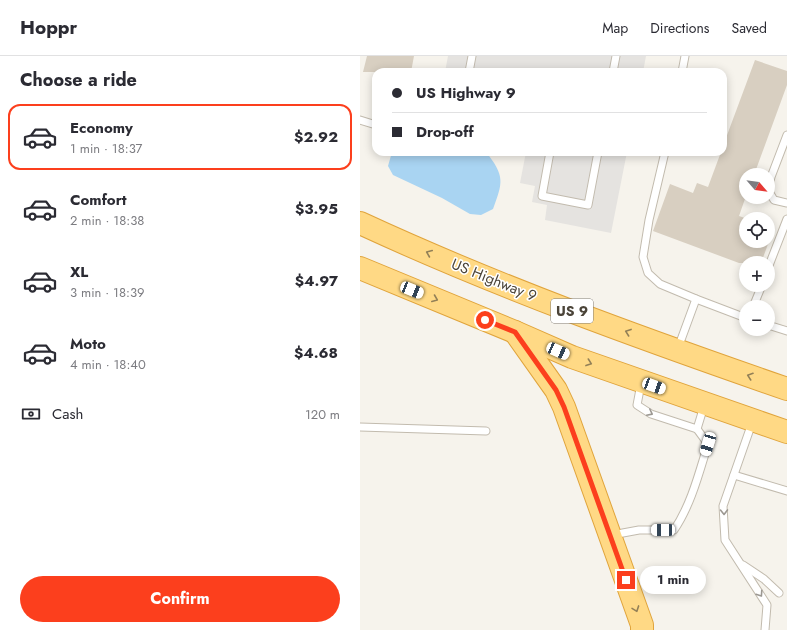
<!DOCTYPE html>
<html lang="en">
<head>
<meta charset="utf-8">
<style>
  :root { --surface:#fff; --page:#f7f7f7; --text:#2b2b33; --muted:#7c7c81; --line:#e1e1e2; --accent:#fc3f1d }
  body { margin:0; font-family:Jost,sans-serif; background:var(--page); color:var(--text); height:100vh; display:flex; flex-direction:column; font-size:15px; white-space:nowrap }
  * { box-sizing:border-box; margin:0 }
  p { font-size:13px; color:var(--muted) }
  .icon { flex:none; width:22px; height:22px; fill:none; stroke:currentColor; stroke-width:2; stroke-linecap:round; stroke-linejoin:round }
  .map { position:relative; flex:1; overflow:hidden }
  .side { display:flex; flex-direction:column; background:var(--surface); width:360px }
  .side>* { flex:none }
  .banner { position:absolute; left:12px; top:12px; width:355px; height:88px; border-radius:12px; box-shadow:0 2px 10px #0003; display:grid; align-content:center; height:88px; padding:0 20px; background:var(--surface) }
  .needle { width:26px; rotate:118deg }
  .buttons { position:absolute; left:379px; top:112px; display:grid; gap:8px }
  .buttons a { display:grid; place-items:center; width:36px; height:36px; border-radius:50%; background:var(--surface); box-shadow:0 2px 10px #0003; font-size:20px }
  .end { position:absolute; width:18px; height:18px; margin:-9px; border:5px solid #fc3f1d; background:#fff; box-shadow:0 0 0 2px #fff }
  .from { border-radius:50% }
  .bubble { position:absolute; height:28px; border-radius:14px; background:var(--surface); box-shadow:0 2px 10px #0003; font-size:13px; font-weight:700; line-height:28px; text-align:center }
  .car { position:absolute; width:12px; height:24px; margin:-12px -6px; border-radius:5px; box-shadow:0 0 3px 1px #0007; background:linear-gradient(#fff 24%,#345 0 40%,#fff 0 76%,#345 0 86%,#fff 0) }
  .banner b { display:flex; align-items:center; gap:14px; height:38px; font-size:15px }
  .banner b+b { border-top:1px solid var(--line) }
  .banner i { width:10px; height:10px; background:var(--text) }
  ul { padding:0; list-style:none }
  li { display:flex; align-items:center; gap:12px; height:66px; margin:0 8px 6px; padding:0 12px; border:2px solid transparent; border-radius:12px }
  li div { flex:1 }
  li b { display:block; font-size:15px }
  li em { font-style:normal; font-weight:700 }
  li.selected { border-color:var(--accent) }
  li>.icon { width:36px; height:36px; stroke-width:1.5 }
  h2 { padding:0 20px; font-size:18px; line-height:48px }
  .pay { display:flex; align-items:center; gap:10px; height:44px; padding:0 20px; font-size:15px }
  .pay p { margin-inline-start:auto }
  .button { display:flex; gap:8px; margin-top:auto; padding:8px 20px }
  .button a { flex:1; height:46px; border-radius:24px; background:var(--accent); color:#fff; font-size:16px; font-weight:700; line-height:46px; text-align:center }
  header { display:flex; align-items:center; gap:24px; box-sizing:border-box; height:56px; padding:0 20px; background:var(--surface); border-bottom:1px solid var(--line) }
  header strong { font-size:19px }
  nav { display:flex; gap:22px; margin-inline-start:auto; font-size:14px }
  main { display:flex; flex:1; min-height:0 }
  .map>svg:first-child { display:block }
  .parking { fill:#e5e3e0 }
  .water { fill:#a9d4f2 }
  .building { fill:#d8cfc1 }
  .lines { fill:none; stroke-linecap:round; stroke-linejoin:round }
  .service-casing { stroke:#c2bbae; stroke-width:9 }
  .trunk-casing { stroke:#e0a43c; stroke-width:24 }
  .service { stroke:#fff; stroke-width:7 }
  .trunk { stroke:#ffd985; stroke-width:22 }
  .oneway { stroke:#938057 }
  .oneway2 { stroke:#9c9892 }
  .route { stroke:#fc3f1d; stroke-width:5 }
  .labels { text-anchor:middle; stroke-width:3; stroke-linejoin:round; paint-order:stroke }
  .shield { fill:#fff; stroke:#817c74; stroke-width:1 }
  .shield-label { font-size:14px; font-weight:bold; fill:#4b4439 }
  .street-label { font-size:15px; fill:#4b4439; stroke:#fff }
</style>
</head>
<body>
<header>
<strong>Hoppr</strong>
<nav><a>Map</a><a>Directions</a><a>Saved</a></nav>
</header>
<main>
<section class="side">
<h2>Choose a ride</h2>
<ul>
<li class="selected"><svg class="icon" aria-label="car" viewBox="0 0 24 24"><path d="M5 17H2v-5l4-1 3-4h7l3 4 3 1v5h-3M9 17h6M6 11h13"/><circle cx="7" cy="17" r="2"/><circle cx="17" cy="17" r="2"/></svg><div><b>Economy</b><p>1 min · 18:37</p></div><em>$2.92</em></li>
<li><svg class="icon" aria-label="car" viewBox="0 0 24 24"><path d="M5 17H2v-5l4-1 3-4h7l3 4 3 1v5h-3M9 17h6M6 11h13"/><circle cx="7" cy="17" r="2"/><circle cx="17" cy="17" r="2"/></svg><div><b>Comfort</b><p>2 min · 18:38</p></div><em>$3.95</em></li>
<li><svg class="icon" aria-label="car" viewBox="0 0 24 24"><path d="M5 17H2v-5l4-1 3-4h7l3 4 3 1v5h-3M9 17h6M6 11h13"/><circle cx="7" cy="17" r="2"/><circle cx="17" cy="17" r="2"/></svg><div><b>XL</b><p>3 min · 18:39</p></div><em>$4.97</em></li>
<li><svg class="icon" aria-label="car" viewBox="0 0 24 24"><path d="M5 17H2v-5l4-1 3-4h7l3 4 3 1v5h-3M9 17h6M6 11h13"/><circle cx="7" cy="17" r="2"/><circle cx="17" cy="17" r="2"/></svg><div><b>Moto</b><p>4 min · 18:40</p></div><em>$4.68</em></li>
</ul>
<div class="pay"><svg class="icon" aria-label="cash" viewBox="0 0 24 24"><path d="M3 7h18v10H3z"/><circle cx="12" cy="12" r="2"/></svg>Cash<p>120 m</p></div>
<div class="button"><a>Confirm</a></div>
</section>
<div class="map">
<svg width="427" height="574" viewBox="0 0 427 574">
  <rect width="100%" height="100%" fill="#f6f3ec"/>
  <g class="parking">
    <polygon points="88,0 286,0 283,16 85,16"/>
    <polygon points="166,96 267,96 251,177 185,164 187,149 172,146 175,130 160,127"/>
  </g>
  <path class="water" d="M 32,96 L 126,96 C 145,120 143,126 133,153 L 121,159 L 110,158 L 82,142 L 33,119 L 28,110 Z"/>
  <g class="building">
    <polygon points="7,0 54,0 51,16 3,16"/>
    <polygon points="395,4 427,15 427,29 394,119 386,119 386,140 379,160 388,163 386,163 386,185 408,185 408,170 414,172 401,207 379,207 293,175 310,128 333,137 337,127 348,131 361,96 363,96 363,90"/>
  </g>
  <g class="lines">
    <g class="service-casing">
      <g id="service">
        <polyline points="109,16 112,0"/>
        <polyline points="253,16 256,0"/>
        <polyline points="322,16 325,0"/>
        <polyline points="0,64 16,69"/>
        <polyline points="427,79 411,121 408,134 414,144 427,147"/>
        <polyline points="190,96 182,140 228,149 238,96"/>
        <polyline points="305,96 289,164 283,201 288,217 300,228 336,243 318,292"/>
        <polyline points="408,212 427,163"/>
        <polyline points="336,243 386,262"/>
        <polyline points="393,251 402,229"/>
        <polyline points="408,269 427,275"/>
        <polyline points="392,367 363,450 365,484 407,549 405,574"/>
        <polyline points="0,371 126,375"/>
        <polyline points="337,373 344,350"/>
        <polyline points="374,419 427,435"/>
        <path d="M 252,479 L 279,474 L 314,474 C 331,449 339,417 348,388 L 337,373 L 291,358 L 277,349 L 281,328"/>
        <polyline points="383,509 404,523 419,537"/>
      </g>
    </g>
    <g class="trunk-casing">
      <g id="trunk">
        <path d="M 0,167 C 138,231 283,283 427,333"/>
        <polyline points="0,212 155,276 212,301 427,376"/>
        <polyline points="155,276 196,334 204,351 282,569 282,574"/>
      </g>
    </g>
    <use href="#service" class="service"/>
    <use href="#trunk" class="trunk"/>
  </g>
  <defs><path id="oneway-chevron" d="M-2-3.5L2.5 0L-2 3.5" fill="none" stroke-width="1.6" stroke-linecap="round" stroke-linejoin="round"/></defs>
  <g class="oneway">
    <use href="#oneway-chevron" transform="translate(69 197) rotate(-157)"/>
    <use href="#oneway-chevron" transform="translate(75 243) rotate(22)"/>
    <use href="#oneway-chevron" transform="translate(268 276) rotate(-160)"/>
    <use href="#oneway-chevron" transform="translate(229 307) rotate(20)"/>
    <use href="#oneway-chevron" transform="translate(390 320) rotate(-161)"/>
    <use href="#oneway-chevron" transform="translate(276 553) rotate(70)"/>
  </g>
  <g class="oneway2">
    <use href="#oneway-chevron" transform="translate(290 357) rotate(27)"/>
    <use href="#oneway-chevron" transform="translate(364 456) rotate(89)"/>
    <use href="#oneway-chevron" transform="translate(400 538) rotate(56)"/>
  </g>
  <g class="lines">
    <polyline class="route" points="125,264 155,276 196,334 204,351 266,524"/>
  </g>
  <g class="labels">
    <rect class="shield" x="191" y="243" width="42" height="24" rx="3"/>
    <g class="shield-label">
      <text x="212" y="260">US 9</text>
    </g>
    <g class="street-label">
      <text transform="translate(134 224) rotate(22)" y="5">US Highway 9</text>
    </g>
  </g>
</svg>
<div class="buttons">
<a><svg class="needle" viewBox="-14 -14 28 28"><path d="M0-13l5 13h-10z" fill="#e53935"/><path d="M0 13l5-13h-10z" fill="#7c7c81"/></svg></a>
<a><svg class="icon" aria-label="locate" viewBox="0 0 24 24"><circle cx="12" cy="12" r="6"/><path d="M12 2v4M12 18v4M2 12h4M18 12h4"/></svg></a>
<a>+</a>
<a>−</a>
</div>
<i class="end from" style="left:125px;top:264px"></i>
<i class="end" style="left:266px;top:524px"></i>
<div class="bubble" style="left:280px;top:510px;width:66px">1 min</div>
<i class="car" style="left:52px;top:234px;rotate:112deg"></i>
<i class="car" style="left:198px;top:295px;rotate:114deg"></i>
<i class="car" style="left:294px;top:330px;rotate:110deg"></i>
<i class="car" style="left:348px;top:388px;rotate:197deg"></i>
<i class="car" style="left:303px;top:474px;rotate:270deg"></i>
<div class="banner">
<b><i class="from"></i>US Highway 9</b>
<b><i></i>Drop-off</b>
</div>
</div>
</main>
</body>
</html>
